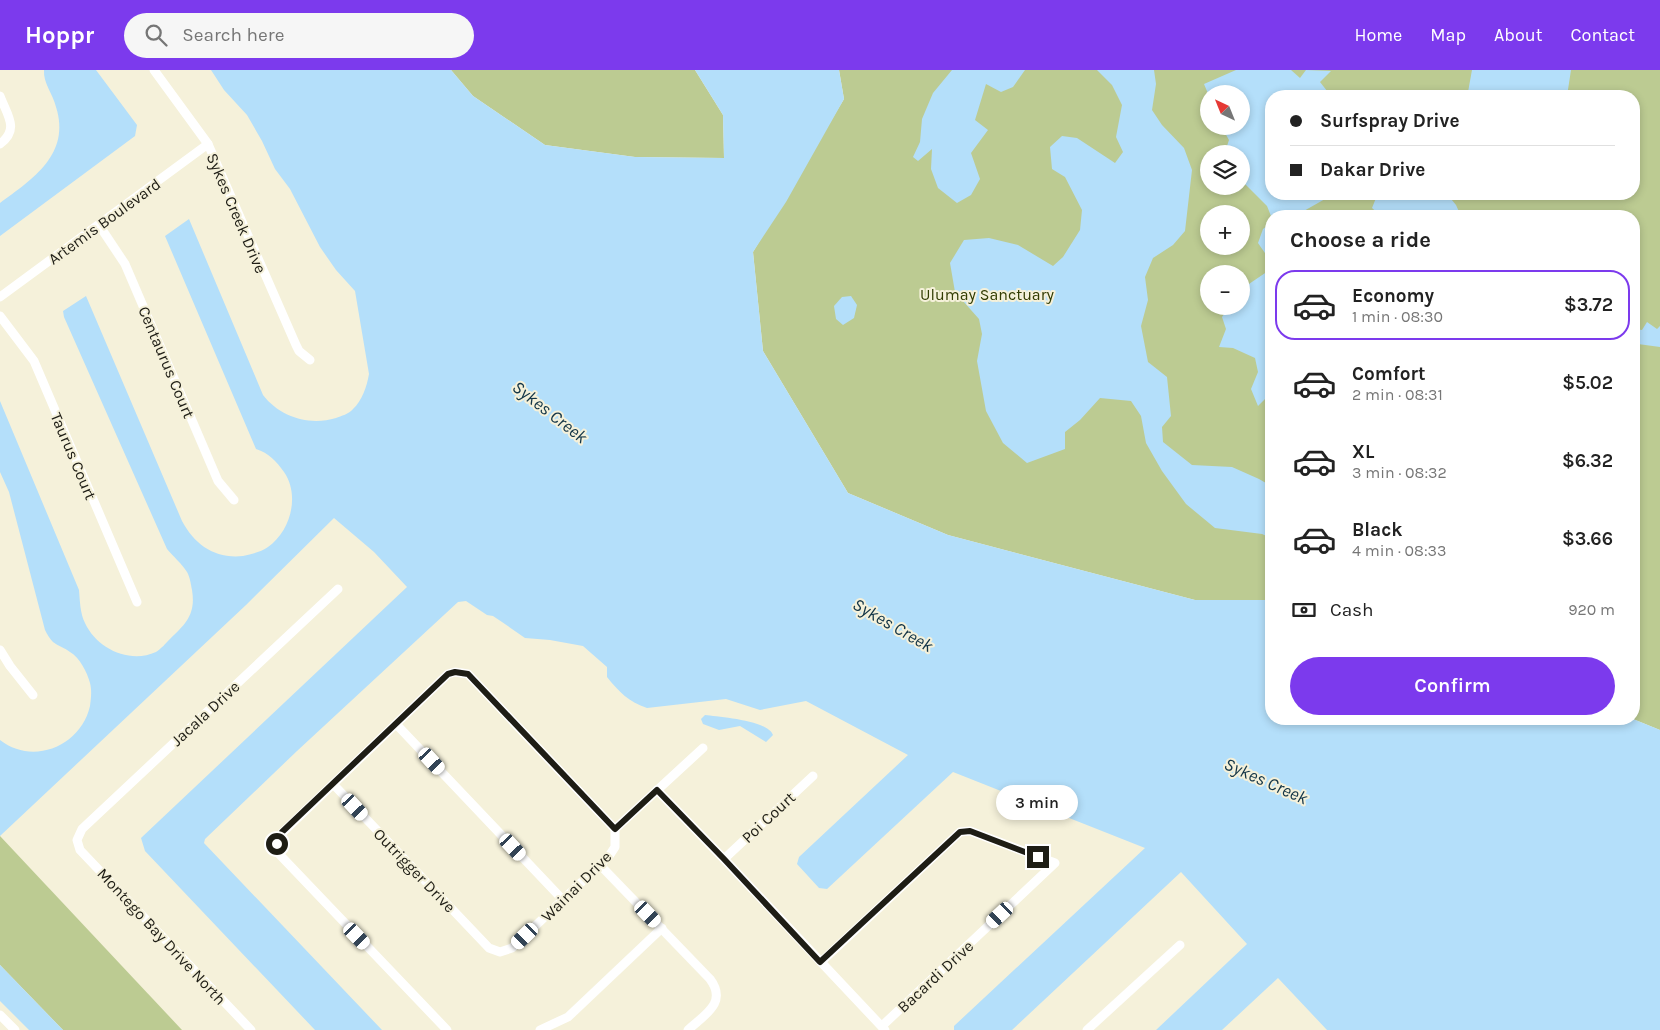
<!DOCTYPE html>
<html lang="en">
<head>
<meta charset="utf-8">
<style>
  :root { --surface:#fff; --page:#f6f6f6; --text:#222; --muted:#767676; --line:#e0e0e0; --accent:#7c3aed }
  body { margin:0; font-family:Karla,sans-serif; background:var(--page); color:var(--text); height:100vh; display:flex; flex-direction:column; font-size:19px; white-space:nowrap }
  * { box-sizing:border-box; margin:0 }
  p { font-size:16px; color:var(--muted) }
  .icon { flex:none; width:28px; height:28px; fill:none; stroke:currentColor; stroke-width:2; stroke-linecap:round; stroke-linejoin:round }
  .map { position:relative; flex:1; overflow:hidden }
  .drawer { position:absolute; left:1265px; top:140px; width:375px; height:515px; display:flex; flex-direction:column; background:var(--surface); border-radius:20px; box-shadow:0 2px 8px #0003 }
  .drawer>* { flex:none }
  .hud { position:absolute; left:1265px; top:20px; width:375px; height:110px; border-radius:20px; box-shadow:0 2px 8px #0003; display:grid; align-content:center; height:110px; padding:0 25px; background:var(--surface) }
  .needle { width:32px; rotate:317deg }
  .buttons { position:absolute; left:1200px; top:15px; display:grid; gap:10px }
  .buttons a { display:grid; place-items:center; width:50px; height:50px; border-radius:50%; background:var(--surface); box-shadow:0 2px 8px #0003; font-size:25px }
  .end { position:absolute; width:22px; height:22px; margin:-11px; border:6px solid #1e1d15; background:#fff; box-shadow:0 0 0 2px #fff }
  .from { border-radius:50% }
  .bubble { position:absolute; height:35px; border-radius:18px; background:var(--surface); box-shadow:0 2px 8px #0003; font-size:16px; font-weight:600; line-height:35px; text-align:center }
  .car { position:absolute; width:15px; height:30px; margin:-15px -8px; border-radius:6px; box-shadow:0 0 4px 1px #0007; background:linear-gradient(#fff 24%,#345 0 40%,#fff 0 76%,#345 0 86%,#fff 0) }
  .hud b { display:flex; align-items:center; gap:18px; height:48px; font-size:19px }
  .hud b+b { border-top:1px solid var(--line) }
  .hud i { width:12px; height:12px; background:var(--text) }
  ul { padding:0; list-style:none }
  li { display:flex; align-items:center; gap:15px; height:70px; margin:0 10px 8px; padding:0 15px; border:2px solid transparent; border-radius:20px }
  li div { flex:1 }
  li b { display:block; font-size:19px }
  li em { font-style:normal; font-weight:600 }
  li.on { border-color:var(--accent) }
  li>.icon { width:45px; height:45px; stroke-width:1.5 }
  h2 { padding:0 25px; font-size:22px; line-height:60px }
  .pay { display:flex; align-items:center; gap:12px; height:55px; padding:0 25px; font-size:19px }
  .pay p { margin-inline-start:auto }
  .cta { display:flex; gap:10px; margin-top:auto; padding:10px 25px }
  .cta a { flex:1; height:58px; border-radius:30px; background:var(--accent); color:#fff; font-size:20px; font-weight:600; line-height:58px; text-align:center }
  header { display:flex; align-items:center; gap:30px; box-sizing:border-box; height:70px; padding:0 25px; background:var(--accent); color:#fff }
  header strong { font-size:24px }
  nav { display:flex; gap:28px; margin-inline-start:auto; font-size:18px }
  .search { width:350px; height:45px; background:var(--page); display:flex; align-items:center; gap:12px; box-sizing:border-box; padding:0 18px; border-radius:28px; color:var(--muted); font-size:19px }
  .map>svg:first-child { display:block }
  .green { fill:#bccb92; fill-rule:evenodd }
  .water { fill:#b4dffa }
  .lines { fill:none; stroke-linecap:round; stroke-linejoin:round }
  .minor { stroke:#fff; stroke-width:9 }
  .route { stroke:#1e1d15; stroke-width:6 }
  .labels { text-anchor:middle; stroke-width:4; stroke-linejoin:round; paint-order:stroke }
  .street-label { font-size:16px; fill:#1e1d15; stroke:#f5f1da }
  .park-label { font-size:16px; fill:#313c03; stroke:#f5f1da }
  .water-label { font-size:18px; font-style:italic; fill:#133547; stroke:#f5f1da }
</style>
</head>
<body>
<header>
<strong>Hoppr</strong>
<div class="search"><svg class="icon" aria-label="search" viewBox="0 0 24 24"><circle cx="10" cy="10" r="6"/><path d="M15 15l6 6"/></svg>Search here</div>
<nav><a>Home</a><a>Map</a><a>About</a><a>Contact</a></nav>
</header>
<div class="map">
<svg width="1660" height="960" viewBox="0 0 1660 960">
  <rect width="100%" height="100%" fill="#f5f1da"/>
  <g class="green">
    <polygon points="451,0 695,0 723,45 724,88 635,87 545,75 473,26"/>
    <path d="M 839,0 L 1660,0 L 1660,660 L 1633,649 L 1634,146 L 1271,146 L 1271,530 L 1195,530 L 948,465 L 848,423 L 763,281 L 753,182 L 844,29 ZM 1209,24 L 1241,24 L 1241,56 L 1209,56 ZM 1271,26 L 1634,26 L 1634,124 L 1271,124 ZM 1209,84 L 1241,84 L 1241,116 L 1209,116 ZM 1209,144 L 1241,144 L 1241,176 L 1209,176 ZM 1209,204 L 1241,204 L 1241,236 L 1209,236 Z"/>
    <polygon points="0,766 182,960 63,960 0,895"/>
  </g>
  <g class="water">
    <path d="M 44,0 L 96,0 L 137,55 L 135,66 L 0,166 L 0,133 C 33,109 71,84 56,37 C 53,24 43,13 44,0 Z"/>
    <path d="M 211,0 L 451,0 L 473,26 L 545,75 L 635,87 L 724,88 L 723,45 L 695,0 L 839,0 L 844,29 L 786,132 L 753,182 L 763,281 L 848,423 L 948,465 L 1195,530 L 1271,530 L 1271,649 L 1633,649 L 1660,660 L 1660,960 L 1327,960 L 1278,908 L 1222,960 L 1156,960 L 1247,874 L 1181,802 L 1012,960 L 954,960 L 954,956 L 1145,778 L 953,702 L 827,819 L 819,818 L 797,794 L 799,787 L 908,685 L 806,631 L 760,640 L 726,629 L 647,638 C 629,632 619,622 607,607 L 607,597 L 583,576 L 550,570 L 525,568 L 502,552 L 493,546 L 487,545 L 466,531 L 458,532 L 297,681 L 205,769 L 204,773 L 382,960 L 315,960 L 145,781 L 141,768 L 407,517 L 374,482 L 334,448 L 246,535 L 0,766 L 0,670 C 33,696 81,676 90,636 C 91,628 92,621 90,613 C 87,602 80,588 70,582 C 65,578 58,576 53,572 C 50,569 47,564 45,560 L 9,422 L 0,402 L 0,331 L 79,520 C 80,531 80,543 85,553 C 97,579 130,594 156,582 C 161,579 166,573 170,569 C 186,554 196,544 192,520 C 191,515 190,507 187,502 C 182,494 173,486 167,479 L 64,247 L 63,241 L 86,226 L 182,451 C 195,475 215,489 243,486 C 252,484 261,482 268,477 C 291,461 300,425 284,402 C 276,391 269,383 256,379 L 165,166 L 189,149 L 263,325 C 280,347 309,356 336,348 C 341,346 349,344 353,339 C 362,331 367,316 369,304 L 355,221 L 336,200 L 320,177 L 290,119 L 275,99 L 262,71 L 247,45 L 224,20 Z"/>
    <polygon points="952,0 1025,0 1013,17 1001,22 986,14 975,50 988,60 971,83 980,109 971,125 957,133 938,118 931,99 932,79 918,91 913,87 920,72 922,49 933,23"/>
    <polygon points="1097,0 1154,0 1156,14 1152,40 1162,55 1184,78 1192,100 1185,161 1173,175 1153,188 1145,207 1148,230 1141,256 1148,292 1167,307 1171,346 1162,357 1163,372 1192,395 1232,397 1259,409 1271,416 1271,468 1262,464 1215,458 1186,434 1162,401 1146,373 1141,346 1131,331 1100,328 1080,350 1065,362 1065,379 1027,393 1003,373 986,341 977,291 982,264 979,249 955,222 950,193 964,170 989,168 1018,175 1053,196 1063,187 1080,160 1082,140 1065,107 1052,99 1050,77 1062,66 1077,68 1115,93 1123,82 1116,67 1122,35 1112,15"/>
    <polygon points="1236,0 1291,0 1300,8 1306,0 1331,1 1320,12 1331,26 1271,26 1271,124 1330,124 1325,129 1295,146 1271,146 1267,136 1241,110 1241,84 1225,82 1229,70 1221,56 1241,56 1241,24 1209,24 1209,26 1204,14"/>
    <polygon points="1472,0 1571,0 1567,26 1470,26 1468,22"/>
    <polygon points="1376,124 1447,124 1456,135 1461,146 1381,146 1372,138 1376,128"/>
    <polygon points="1271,153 1271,180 1267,186 1258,173 1263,159"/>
    <polygon points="1271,199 1271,323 1258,336 1251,319 1258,302 1255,288 1233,278 1219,277 1226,259 1222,247 1230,236 1241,236 1241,222 1246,216"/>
    <polygon points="851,226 857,235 854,248 843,255 836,249 834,236 842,227"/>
    <polygon points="1647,252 1657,259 1660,256 1660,277 1638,274 1634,276 1634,259 1642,260"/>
    <path d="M 705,645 C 719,647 768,650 773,665 L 766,672 L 740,656 L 719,660 L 703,654 L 701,649 Z"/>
    <polygon points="0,895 63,960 29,960 0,931"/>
  </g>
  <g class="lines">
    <g class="minor">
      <polyline points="154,0 208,74 296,275 299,281 310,290"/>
      <path d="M 0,26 C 7,45 20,59 0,74"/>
      <polyline points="99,155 125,194 218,411 234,430"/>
      <polyline points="0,227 208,74"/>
      <polyline points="0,246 34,291 137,532"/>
      <polyline points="0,580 10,596 33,625"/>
      <polyline points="396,654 563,830"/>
      <polyline points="333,714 489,878 500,882 512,878 609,786 615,777 615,759 703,678"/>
      <polyline points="657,720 724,789 885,960"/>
      <polyline points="724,789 813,706"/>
      <path d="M 600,795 L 710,909 C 728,933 704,945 688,960"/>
      <polyline points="821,892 960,762 970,761 1055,793 882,956"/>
      <polyline points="0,945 15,960"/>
      <polyline points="251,960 80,780 77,770 82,759 338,519"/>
      <polyline points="447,960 280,785 277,774 282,763 448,604 455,602 468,604 615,759"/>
      <polyline points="540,960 568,947 662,858"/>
      <polyline points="1087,960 1180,875"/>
    </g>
  </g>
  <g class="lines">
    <polyline class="route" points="277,774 282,762 448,604 455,602 468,604 615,759 657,720 724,789 820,892 960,762 970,761 1038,787"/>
  </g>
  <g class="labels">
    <g class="street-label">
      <text transform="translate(237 143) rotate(67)" y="6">Sykes Creek Drive</text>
      <text transform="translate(104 151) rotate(-36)" y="6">Artemis Boulevard</text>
      <text transform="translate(167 292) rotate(67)" y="6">Centaurus Court</text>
      <text transform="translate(74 386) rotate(67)" y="6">Taurus Court</text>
      <text transform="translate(205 643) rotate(-43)" y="6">Jacala Drive</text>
      <text transform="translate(768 747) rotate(-43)" y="6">Poi Court</text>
      <text transform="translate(415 800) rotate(46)" y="6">Outrigger Drive</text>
      <text transform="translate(576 816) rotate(-45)" y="6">Wainai Drive</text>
      <text transform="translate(162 866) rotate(47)" y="6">Montego Bay Drive North</text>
      <text transform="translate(935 906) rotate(-43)" y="6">Bacardi Drive</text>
    </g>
    <g class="park-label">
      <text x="987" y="230">Ulumay Sanctuary</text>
    </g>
    <g class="water-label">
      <text transform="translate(550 342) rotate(38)" y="6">Sykes Creek</text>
      <text transform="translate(893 555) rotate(30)" y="6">Sykes Creek</text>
      <text transform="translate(1266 711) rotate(24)" y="6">Sykes Creek</text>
    </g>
  </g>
</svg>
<div class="buttons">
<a><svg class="needle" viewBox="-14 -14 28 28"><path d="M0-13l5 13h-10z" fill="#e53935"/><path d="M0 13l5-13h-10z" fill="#767676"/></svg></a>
<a><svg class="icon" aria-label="layers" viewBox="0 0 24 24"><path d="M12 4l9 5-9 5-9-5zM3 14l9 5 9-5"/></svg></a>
<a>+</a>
<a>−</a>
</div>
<i class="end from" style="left:277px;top:774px"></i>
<i class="end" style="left:1038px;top:787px"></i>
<div class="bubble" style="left:996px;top:715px;width:82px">3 min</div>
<i class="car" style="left:432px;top:691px;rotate:137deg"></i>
<i class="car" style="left:355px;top:737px;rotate:137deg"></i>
<i class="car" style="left:513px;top:777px;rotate:137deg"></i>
<i class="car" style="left:648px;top:844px;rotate:136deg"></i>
<i class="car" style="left:1000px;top:845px;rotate:227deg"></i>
<i class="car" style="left:357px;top:866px;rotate:136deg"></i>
<i class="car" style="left:525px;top:866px;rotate:226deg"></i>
<div class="hud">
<b><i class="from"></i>Surfspray Drive</b>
<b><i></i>Dakar Drive</b>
</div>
<section class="drawer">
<h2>Choose a ride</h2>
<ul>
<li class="on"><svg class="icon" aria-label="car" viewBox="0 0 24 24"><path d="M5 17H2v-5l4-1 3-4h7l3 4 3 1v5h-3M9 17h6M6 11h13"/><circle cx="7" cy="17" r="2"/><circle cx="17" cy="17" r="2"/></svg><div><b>Economy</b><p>1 min · 08:30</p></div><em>$3.72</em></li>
<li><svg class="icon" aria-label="car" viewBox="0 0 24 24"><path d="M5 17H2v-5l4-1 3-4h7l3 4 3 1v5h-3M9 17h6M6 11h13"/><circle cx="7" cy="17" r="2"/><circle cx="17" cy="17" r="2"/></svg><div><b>Comfort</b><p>2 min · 08:31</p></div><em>$5.02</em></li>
<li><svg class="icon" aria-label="car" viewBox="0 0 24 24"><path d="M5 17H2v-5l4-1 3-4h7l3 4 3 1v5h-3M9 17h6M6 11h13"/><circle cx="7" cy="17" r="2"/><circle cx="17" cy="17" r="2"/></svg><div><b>XL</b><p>3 min · 08:32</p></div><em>$6.32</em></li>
<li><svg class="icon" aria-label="car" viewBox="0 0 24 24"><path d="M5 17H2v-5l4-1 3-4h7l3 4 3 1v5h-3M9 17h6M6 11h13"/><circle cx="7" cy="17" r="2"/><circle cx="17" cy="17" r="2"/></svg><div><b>Black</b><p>4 min · 08:33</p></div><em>$3.66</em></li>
</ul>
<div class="pay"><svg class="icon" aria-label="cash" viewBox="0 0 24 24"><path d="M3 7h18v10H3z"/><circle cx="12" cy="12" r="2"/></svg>Cash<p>920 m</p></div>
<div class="cta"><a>Confirm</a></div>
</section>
</div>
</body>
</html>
